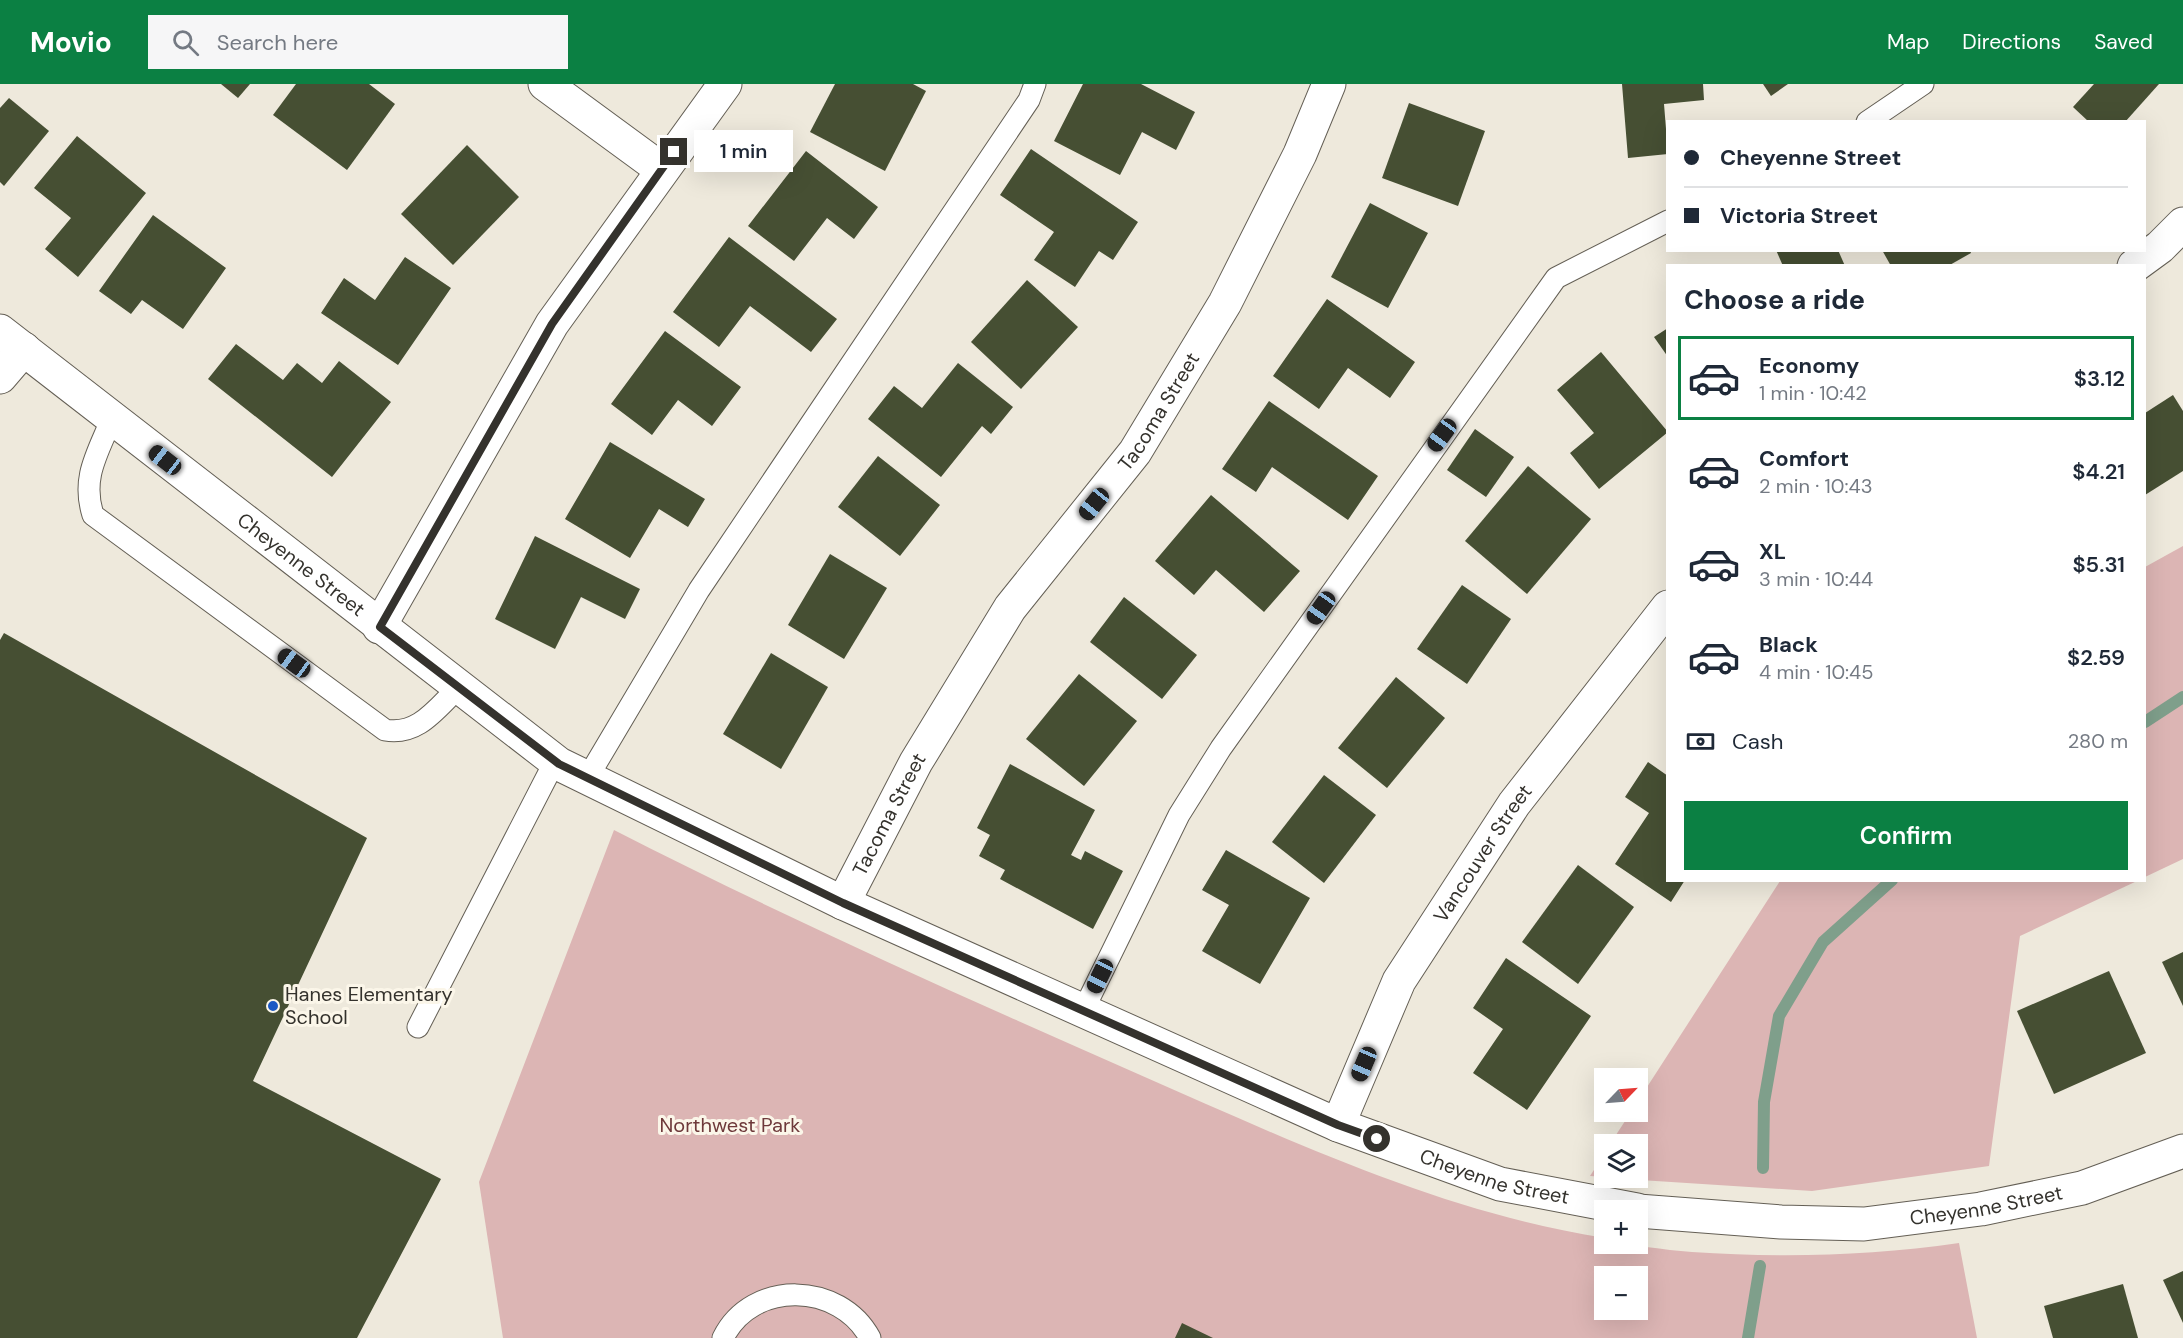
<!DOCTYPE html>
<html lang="en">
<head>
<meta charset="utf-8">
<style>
  :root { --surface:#fff; --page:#f6f6f7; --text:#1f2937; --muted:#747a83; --line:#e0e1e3; --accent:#0b8043 }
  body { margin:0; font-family:"DM Sans",sans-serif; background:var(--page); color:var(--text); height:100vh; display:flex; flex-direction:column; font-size:22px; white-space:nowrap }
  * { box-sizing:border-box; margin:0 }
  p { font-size:20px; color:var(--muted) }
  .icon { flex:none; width:33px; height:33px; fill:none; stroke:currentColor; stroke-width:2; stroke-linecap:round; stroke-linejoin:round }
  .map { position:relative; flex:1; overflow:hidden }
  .side { position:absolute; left:1666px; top:180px; width:480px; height:618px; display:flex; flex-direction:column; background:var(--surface); border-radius:0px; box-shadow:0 6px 24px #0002 }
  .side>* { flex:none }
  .top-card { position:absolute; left:1666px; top:36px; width:480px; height:132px; border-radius:0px; box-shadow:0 6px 24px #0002; display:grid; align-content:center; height:132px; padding:0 18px; background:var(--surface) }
  .needle { width:39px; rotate:65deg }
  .fabs { position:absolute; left:1594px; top:984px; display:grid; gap:12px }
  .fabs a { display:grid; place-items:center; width:54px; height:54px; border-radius:0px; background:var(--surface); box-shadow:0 6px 24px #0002; font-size:30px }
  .end { position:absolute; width:27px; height:27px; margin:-14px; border:8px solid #34322d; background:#fff; box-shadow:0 0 0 3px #fff }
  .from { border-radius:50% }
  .bubble { position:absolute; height:42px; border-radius:0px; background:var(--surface); box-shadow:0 6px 24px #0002; font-size:20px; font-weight:600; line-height:42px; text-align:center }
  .car { position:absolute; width:18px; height:36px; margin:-18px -9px; border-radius:8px; box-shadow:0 0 4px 2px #0007; background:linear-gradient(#222 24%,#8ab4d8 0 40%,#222 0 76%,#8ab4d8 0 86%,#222 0) }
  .top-card b { display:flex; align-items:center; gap:21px; height:57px; font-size:22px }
  .top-card b+b { border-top:2px solid var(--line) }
  .top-card i { width:15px; height:15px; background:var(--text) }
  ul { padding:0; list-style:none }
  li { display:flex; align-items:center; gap:18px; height:84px; margin:0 12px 9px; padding:0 6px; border:3px solid transparent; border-radius:0px }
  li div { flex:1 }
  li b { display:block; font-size:22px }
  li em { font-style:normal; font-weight:600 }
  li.selected { border-color:var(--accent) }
  li>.icon { width:54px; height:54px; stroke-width:1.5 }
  h2 { padding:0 18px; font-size:27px; line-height:72px }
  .pay { display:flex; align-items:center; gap:15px; height:66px; padding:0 18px; font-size:22px }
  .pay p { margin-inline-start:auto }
  .action { display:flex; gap:12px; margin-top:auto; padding:12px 18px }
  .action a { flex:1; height:69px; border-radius:0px; background:var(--accent); color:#fff; font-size:24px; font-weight:600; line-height:69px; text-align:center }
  header { display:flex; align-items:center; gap:36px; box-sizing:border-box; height:84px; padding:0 30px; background:var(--accent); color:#fff }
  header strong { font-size:28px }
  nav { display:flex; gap:33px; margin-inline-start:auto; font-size:21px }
  .search { width:420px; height:54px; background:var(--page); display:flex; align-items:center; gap:15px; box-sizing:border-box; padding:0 21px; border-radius:0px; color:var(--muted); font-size:22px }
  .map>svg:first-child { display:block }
  .green { fill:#dcb5b4; fill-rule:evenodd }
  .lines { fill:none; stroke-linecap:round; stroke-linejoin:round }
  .stream { stroke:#7f9f8b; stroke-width:12 }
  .building { fill:#464f33 }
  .service-casing { stroke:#645f55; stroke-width:23 }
  .minor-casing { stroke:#645f55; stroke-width:35 }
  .tertiary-casing { stroke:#645f55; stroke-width:35 }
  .service { stroke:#fff; stroke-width:21 }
  .minor { stroke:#fff; stroke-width:33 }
  .tertiary { stroke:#fff; stroke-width:33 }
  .route { stroke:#34322d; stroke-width:8 }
  .poi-dot { fill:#1a58c4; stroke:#fbf6e9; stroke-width:2 }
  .labels { text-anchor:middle; stroke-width:6; stroke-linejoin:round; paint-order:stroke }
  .street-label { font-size:20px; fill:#34322d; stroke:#fbf6e9 }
  .poi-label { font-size:20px; fill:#34322d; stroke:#fbf6e9; text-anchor:start }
  .park-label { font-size:20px; fill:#6e393a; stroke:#fbf6e9 }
</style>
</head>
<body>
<header>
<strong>Movio</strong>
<div class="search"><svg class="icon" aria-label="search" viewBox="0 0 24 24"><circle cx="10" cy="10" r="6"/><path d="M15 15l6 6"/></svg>Search here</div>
<nav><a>Map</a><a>Directions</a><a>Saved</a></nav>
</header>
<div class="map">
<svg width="2183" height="1254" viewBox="0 0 2183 1254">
  <rect width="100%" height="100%" fill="#eee9dc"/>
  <g class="green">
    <polygon points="2183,462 2183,775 2145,793 2145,483"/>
    <path d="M 614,746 C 786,834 961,912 1138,990 C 1289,1056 1440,1128 1605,1154 L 1605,1160 C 1635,1160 1662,1166 1692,1168 C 1781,1174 1870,1172 1959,1159 L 1977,1254 L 503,1254 L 479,1098 ZM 1605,1192 L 1638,1192 L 1638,1226 L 1605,1226 Z"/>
    <polygon points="1780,797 1780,796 2137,797 2020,852 1989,1082 1812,1107 1609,1094 1638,1094 1638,1060 1610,1060 1631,1028 1638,1028 1638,1017"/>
    <polygon points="1605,1069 1605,1093 1590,1092"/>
  </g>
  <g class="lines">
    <g class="stream">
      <polyline points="2145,638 2183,613"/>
      <polyline points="1763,1084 1764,1018 1779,932 1823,858 1892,796"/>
      <polyline points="1748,1254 1760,1182"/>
    </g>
  </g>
  <g class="building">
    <polygon points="221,0 250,0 238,14"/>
    <polygon points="296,0 369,0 395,20 347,86 273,31"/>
    <polygon points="835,0 913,0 926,7 885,87 810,48"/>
    <polygon points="1083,0 1141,0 1195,28 1176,66 1142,48 1120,91 1054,57"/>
    <polygon points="1622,0 1703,0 1704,16 1664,20 1668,70 1628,74"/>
    <polygon points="1763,0 1788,0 1771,12"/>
    <polygon points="2094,0 2159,0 2125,38 2089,38 2073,23"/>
    <polygon points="9,14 49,47 4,102 0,98 0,24"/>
    <polygon points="1409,19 1485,47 1458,122 1382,94"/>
    <polygon points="77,52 146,109 78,193 45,165 71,134 34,104"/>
    <polygon points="467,61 519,113 453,181 401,130"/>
    <polygon points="1031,65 1138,138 1113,176 1099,167 1075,203 1034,176 1054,148 1000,111"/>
    <polygon points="806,67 878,123 854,155 827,134 794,177 748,142"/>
    <polygon points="1370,119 1428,149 1388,224 1331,193"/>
    <polygon points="153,131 226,184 183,245 142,216 131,230 99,207"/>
    <polygon points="729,153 837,235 811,268 750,222 719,263 673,228"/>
    <polygon points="1776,166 1838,166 1845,182 1783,182"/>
    <polygon points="1882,166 1970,166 1971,169 1948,182 1891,182"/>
    <polygon points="405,173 451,204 398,281 321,229 344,194 375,216"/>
    <polygon points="1027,196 1078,243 1021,305 971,258"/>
    <polygon points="1327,215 1415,278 1390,314 1348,284 1319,325 1273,292"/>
    <polygon points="1668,244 1668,273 1654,253"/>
    <polygon points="665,247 741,303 712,342 678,316 652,351 611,320"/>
    <polygon points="236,260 283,296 297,279 322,299 339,277 391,318 332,393 208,295"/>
    <polygon points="1601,268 1668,348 1599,405 1570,369 1594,349 1557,306"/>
    <polygon points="958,279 1013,323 991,350 982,342 941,393 868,335 894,302 922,324"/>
    <polygon points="2173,311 2183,327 2183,387 2145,411 2145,329"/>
    <polygon points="1269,317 1378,392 1348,436 1272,383 1256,408 1222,385"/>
    <polygon points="1475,345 1514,373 1486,413 1447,386"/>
    <polygon points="610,358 705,415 688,443 659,425 630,474 565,435"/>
    <polygon points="878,372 940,421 900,472 838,423"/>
    <polygon points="1528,382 1591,435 1527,510 1465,457"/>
    <polygon points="1211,411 1300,487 1264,528 1216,486 1194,511 1155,477"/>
    <polygon points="535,452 640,505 625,535 581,513 555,565 495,535"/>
    <polygon points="830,470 887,504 844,575 788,541"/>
    <polygon points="1462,501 1511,535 1467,600 1417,565"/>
    <polygon points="1124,513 1197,571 1162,615 1090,558"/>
    <polygon points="4,549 367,754 253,997 441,1095 357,1254 0,1254 0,556"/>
    <polygon points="771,569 828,603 781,685 723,650"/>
    <polygon points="1079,590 1137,637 1084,702 1026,655"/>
    <polygon points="1396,593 1445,634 1387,704 1338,664"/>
    <polygon points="1648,678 1668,692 1668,796 1685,796 1671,818 1615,780 1649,729 1625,713"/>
    <polygon points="1010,680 1095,726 1071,771 1081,776 1085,767 1123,787 1093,845 1000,795 1005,786 979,772 990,751 977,744"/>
    <polygon points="1324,691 1376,731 1324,799 1272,758"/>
    <polygon points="1226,766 1310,814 1260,900 1202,867 1229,821 1202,806"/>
    <polygon points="1578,781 1634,823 1578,900 1522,858"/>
    <polygon points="2183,868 2183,922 2162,878"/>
    <polygon points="1506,874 1591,932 1527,1026 1473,989 1503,945 1473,924"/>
    <polygon points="2109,887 2146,969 2054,1010 2017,927"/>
    <polygon points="2183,1187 2183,1239 2163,1196"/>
    <polygon points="2123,1200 2138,1254 2053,1254 2044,1222"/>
    <polygon points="1182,1239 1213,1254 1175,1254"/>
  </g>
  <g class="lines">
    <g class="service-casing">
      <g id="service">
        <polyline points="1867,38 1923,0"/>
        <path d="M 112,334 C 98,369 81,393 93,431 L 385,646 C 418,652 436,625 458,604"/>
        <polyline points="588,693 699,506 1029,16 1035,0"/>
        <polyline points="1083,927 1179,731 1221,664 1556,194 1668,137"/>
        <polyline points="418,943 555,677"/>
        <path d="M 723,1254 C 752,1195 840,1198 870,1254"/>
      </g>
    </g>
    <g class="minor-casing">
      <g id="minor">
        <polyline points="545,0 661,85"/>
        <polyline points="2134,182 2160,163 2183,140"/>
        <polyline points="0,293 24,265"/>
        <polyline points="379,543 552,240 725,0"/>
        <path id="s1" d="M 843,819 L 916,678 L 1010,524 L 1135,368 L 1225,219 L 1300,70 L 1329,0"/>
        <path id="s2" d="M 1338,1041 L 1399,897 L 1514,720 L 1668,523"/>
      </g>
    </g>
    <g class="tertiary-casing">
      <g id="tertiary">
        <path id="s3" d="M 0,247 L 559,680 L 843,819 L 1338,1041 L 1500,1100 L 1637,1126"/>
        <path id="s4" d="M 1638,1127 L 1781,1138 L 1864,1140 L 1981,1125 L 2082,1104 L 2183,1067"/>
      </g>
    </g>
    <use href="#service" class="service"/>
    <use href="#minor" class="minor"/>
    <use href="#tertiary" class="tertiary"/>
  </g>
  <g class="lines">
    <polyline class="route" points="674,68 552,240 380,543 559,680 843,819 1338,1041 1377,1055"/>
  </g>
  <circle class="poi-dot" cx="273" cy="922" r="6"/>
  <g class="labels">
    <g class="street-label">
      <text dy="7" stroke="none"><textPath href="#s1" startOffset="586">Tacoma Street</textPath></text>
      <text dy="7" stroke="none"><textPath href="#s3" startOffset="381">Cheyenne Street</textPath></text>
      <text dy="7" stroke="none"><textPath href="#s1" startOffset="100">Tacoma Street</textPath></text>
      <text dy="7" stroke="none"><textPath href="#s2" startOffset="309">Vancouver Street</textPath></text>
      <text dy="7" stroke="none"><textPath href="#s3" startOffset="1731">Cheyenne Street</textPath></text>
      <text dy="7" stroke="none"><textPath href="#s4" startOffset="350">Cheyenne Street</textPath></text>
    </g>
    <g class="poi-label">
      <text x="285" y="917">Hanes Elementary<tspan x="285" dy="23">School</tspan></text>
    </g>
    <g class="park-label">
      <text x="730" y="1048">Northwest Park</text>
    </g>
  </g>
</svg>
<div class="fabs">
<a><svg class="needle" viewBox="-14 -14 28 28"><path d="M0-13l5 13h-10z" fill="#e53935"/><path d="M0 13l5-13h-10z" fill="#747a83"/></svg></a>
<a><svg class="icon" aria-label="layers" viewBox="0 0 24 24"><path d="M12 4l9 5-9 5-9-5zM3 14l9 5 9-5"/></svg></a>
<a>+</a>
<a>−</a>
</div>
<i class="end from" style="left:1377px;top:1055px"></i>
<i class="end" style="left:674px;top:68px"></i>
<div class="bubble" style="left:694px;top:46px;width:99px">1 min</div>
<i class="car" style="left:1442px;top:351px;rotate:216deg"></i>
<i class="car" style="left:165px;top:376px;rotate:308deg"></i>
<i class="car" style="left:1094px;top:420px;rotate:219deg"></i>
<i class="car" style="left:1321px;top:524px;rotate:215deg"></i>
<i class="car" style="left:294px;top:579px;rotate:306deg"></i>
<i class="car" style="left:1100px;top:892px;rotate:206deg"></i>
<i class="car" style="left:1364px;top:980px;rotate:203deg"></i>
<div class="top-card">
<b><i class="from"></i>Cheyenne Street</b>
<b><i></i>Victoria Street</b>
</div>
<section class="side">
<h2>Choose a ride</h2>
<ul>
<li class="selected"><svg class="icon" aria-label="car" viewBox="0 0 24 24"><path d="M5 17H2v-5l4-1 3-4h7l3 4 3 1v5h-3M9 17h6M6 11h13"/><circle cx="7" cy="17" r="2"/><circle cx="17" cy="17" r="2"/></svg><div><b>Economy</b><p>1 min · 10:42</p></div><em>$3.12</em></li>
<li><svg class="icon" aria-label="car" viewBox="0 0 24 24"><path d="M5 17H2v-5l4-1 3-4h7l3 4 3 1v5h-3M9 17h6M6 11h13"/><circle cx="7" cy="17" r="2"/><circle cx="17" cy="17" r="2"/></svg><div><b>Comfort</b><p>2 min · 10:43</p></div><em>$4.21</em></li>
<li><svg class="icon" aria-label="car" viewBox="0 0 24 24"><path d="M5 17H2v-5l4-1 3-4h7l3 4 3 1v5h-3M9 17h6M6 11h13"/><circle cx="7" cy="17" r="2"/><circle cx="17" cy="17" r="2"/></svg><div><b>XL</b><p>3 min · 10:44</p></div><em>$5.31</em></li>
<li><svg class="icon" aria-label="car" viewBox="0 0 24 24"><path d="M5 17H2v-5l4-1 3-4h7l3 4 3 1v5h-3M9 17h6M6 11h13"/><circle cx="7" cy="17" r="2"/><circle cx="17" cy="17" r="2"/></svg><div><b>Black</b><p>4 min · 10:45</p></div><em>$2.59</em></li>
</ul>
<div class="pay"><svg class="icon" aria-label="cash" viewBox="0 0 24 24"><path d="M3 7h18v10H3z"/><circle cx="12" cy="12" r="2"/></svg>Cash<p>280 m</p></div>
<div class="action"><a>Confirm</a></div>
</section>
</div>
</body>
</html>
